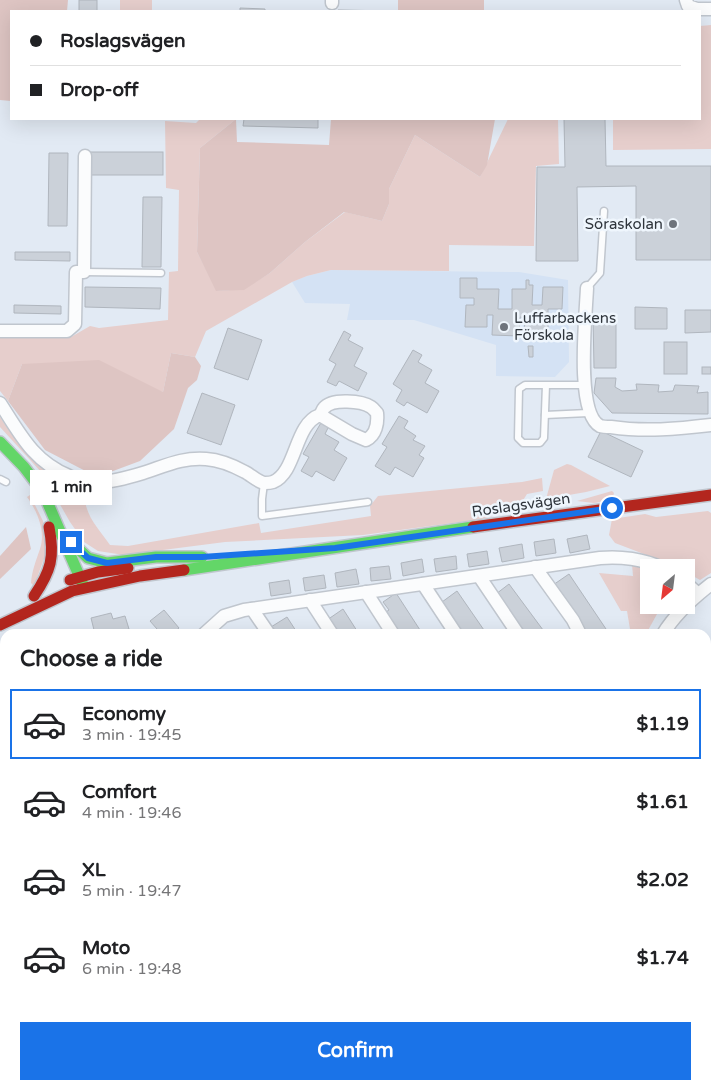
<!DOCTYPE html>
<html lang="en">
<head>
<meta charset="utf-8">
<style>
  :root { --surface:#fff; --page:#f6f6f6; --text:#202124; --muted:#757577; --line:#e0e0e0; --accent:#1a73e8 }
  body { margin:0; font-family:"Varela Round",sans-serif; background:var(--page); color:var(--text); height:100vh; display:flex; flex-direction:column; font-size:19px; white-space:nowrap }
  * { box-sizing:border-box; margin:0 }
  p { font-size:16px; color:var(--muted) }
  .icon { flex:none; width:28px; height:28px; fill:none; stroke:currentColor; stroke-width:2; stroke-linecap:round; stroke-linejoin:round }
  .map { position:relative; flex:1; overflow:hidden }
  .details { position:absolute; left:0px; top:629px; width:711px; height:461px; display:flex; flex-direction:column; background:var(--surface); border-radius:15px 15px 0 0; box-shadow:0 5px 20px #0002 }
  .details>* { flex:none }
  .guide { position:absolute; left:10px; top:10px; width:691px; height:110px; border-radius:0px; box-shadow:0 5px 20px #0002; display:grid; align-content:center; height:110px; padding:0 20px; background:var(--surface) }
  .needle { width:32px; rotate:208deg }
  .fabs { position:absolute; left:640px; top:559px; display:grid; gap:10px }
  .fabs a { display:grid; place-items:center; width:55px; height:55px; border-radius:0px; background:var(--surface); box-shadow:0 5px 20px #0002; font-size:25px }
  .end { position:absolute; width:22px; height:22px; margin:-11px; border:6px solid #1a73e8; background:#fff; box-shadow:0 0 0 2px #fff }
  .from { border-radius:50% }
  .bubble { position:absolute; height:35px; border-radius:0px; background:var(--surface); box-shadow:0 5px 20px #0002; font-size:16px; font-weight:800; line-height:35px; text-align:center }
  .guide b { display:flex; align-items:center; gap:18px; height:48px; font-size:19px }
  .guide b+b { border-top:1px solid var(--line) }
  .guide i { width:12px; height:12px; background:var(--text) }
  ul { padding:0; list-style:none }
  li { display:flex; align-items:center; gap:15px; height:70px; margin:0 10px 8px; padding:0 10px; border:2px solid transparent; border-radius:0px }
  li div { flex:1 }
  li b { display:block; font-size:19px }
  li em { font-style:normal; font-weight:800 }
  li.selected { border-color:var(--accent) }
  li>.icon { width:45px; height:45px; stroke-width:1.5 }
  h2 { padding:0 20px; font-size:22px; line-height:60px }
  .button { display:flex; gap:10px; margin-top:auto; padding:10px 20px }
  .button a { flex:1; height:58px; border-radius:0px; background:var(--accent); color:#fff; font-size:20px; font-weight:800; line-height:58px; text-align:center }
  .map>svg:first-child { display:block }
  .built { fill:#d4e2f4 }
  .green { fill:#e6cecc }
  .forest { fill:#dec5c3 }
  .building { fill:#cbd1d9; stroke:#b0b6be }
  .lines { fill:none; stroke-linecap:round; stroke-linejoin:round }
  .lane-casing { stroke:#c0c6ce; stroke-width:9 }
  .street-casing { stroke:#c0c6ce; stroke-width:15 }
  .fast-casing { stroke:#c0c6ce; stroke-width:14 }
  .jam-casing { stroke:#c0c6ce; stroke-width:14 }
  .lane { stroke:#fbfcfd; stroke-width:6 }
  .street { stroke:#fbfcfd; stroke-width:12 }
  .fast { stroke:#63d668; stroke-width:11 }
  .jam { stroke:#b3261e; stroke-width:11 }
  .route { stroke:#1a73e8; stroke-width:6 }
  .poi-dot { fill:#6e747c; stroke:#eff6fd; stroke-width:2 }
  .labels { text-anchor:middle; stroke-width:5; stroke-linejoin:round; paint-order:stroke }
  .poi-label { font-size:15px; fill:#2f353c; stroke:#eff6fd; text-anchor:end }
  .street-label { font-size:15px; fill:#2f353c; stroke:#eff6fd }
</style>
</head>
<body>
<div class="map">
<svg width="711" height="1089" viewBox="0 0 711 1089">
  <rect width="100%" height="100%" fill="#e2eaf4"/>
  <polygon class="built" points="331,270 519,272 568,280 569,362 555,377 496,376 496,345 414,320 347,320 350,304 305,303 292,282 307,276"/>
  <g class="green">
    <rect x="120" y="0" width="32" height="11"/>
    <polygon points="711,25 711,149 613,150 613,119 700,119 700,26"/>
    <polygon points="200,119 236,119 200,148 197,252 217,291 244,289 270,273 305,242 345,212 382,221 389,204 389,189 415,135 480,177 508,119 558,119 559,164 536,166 534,246 449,245 449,271 331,270 307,276 292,282 206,331 195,357 171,353 163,392 22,364 8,401 0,391 0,336 71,337 90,326 99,328 168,320 169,272 178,271 179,190 166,188 165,121 196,123"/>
    <path d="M 0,417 C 15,439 30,460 52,474 C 62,480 75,483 85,487 C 82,513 96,525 110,545 L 128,546 L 259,523 L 261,533 L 371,516 L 370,506 L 378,496 L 522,482 L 542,478 L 543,491 L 527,494 L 522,502 L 518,503 L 517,509 L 482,519 L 363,535 L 225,542 L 124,555 L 98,551 L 84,542 L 70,522 L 42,473 L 0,427 Z"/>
    <polygon points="567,464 571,465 610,486 586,492 546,499 554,470"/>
    <polygon points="612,491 614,493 612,500 594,503 577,501"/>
    <path d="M 30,495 L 43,521 L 49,545 L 34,586 L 31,583 C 32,570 36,561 40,549 C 46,531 37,511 27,497 Z"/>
    <polygon points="708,511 711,513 711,573 700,580 686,572 686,568 678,567 615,543 609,535 612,519 645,514 656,517"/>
    <polygon points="632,564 649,568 649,605 662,605 646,634 623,634 630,629 627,611 621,611 599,573 633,576"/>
    <polygon points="0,837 5,842 5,964 0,970"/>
  </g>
  <g class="forest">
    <polygon points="0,0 68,0 67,11 11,11 11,101 0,100"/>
    <rect x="398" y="0" width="86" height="11"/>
    <polygon points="236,119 237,142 329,145 331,119 495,119 487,165 480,177 415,135 389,189 389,204 382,221 344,212 305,242 270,273 244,290 216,291 197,252 200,148"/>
    <polygon points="171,353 195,357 201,366 197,380 188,388 174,429 140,461 97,477 45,450 8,401 22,364 99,360 163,392"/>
    <polygon points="26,527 31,549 0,579 0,556"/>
  </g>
  <g class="building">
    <rect x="79" y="0" width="18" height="11"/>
    <polygon points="240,8 265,9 265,11 240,11"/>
    <polygon points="338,10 392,11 338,11"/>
    <polygon points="244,119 318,119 318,128 243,126"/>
    <polygon points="564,119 605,119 606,166 711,166 711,260 636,260 636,186 577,187 578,261 536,261 537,167 565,167"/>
    <rect x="88" y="152" width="75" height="23"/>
    <polygon points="49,153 68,153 67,226 48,226"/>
    <polygon points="143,197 162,197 161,267 142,267"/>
    <polygon points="15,252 70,252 70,261 15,260"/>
    <polygon points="460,278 477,278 477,289 499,289 498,309 512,309 512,289 526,289 526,280 529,280 529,285 533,285 532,305 542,305 543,287 563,287 562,309 548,309 548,333 524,333 525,318 520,317 519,336 492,335 493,315 487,315 487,327 465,327 466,305 474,305 474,298 460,298"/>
    <polygon points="85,287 161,288 160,309 85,307"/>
    <polygon points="14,305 61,306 61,314 14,313"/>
    <polygon points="635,307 667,308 667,329 635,329"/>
    <polygon points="685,310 711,310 711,332 685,333"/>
    <polygon points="593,316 616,316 616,368 594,368"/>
    <polygon points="228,328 262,340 248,380 214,368"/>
    <polygon points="344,331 351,335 348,340 363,348 354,366 367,373 358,391 339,381 336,386 327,382 336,364 329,360"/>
    <rect x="664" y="342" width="23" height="32"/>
    <polygon points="528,346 533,346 533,357 529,357"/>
    <polygon points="413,350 422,355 418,362 432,370 425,383 439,391 427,413 407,402 404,406 396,401 402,390 393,384"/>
    <rect x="702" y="367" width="9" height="7"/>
    <polygon points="596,378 616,378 615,387 622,391 637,390 636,384 659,385 658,392 673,391 675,385 699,386 697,393 708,392 708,414 612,413 594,393"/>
    <polygon points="202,393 235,405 221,445 187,433"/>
    <polygon points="399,416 408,421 404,428 416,436 413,440 425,446 419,455 424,458 413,477 395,467 390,475 375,466 387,447 382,444"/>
    <polygon points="322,421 329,426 325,434 339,442 334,450 347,458 334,481 316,471 312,477 301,471 309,457 303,454"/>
    <polygon points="601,431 643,451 631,477 588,457"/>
    <polygon points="587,535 590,549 570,553 567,539"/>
    <polygon points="554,539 556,553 536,556 534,542"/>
    <polygon points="522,544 524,558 502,562 499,548"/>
    <polygon points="487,551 489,564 469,567 467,554"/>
    <polygon points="456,556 457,569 436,572 434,559"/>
    <polygon points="422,559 424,572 403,576 401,563"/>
    <polygon points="389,566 391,579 371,581 370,568"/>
    <polygon points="356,569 359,584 337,587 335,573"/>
    <polygon points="569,574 606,629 599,634 586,634 553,585"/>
    <polygon points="324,575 326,588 305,591 303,578"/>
    <polygon points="289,580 291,593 271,596 269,583"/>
    <polygon points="509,584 546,634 526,634 496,594"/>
    <polygon points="457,591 486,633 464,634 442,602"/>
    <polygon points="396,593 420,630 413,634 400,634 386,612 389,610 383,602"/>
    <polygon points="343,609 359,634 336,634 327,620"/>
    <polygon points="164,610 179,628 172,634 154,634 153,632 157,629 150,621"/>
    <polygon points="111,613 113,619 125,616 129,629 111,634 95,634 91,618"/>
    <polygon points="287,617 298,634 275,634 271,627"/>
    <polygon points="5,708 5,734 2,735 0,727 0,710"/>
    <polygon points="708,749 711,751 711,796 706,804 706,752"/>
    <polygon points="5,980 5,994 0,990 0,986"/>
    <polygon points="157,1085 170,1085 169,1089 155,1089"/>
    <polygon points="389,1085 419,1085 416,1089 385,1089"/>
    <polygon points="657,1085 676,1085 673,1089 655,1089"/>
  </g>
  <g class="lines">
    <g class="lane-casing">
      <g id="lane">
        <polyline points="84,272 161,273"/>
        <polyline points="587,288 600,273 604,211"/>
        <polyline points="546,385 544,438 540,443 523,443 518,438 519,389 525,385 584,385"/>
        <polyline points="545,415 588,413"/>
        <polyline points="0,479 6,482"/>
        <polyline points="264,483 262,499 262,516 368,502"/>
        <polyline points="706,696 711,689"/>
        <polyline points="706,726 711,730"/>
        <polyline points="337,1089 339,1085"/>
      </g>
    </g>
    <g class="street-casing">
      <g id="street">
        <polyline points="686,0 688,6 697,9 711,9"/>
        <polyline points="332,3 332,0"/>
        <path d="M 587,288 C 586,314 575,413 600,426 C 603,427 608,427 611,427 C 644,432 678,429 711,425"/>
        <polyline points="0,331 67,331 75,324 76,272 84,272 85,156"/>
        <path d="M 0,403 C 20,434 33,461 69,476 C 78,480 89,483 99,482 C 113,482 130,477 143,473 C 165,466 183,457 206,459 C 220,460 234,466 245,472 C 251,475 259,483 265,483 C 268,483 270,483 273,482 C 297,472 294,424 320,415 L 352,434 L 366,440 C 376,435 378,423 377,413 C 375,411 374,409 371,407 C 362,401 332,398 324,408 C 322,410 322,413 320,415"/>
        <polyline points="535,567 573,620 580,634"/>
        <polyline points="479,576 518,634"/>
        <polyline points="686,583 698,594"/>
        <polyline points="423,584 456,634"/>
        <polyline points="366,592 393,634"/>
        <polyline points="310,600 332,634"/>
        <polyline points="252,609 269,634"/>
        <path d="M 204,634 L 224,616 L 244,610 L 600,558 C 620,556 644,559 662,568"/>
        <path d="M 663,634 C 675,614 693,598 711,584"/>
        <polyline points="0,817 5,825"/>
        <polyline points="0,1067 5,1058"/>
        <polyline points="477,1085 477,1087"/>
        <polyline points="133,1089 135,1085"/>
        <polyline points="293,1089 295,1085"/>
      </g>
    </g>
    <g class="fast-casing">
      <g id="fast">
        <polyline points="0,442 24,467 43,492 84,587"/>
        <polyline points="66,537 88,558 107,563 156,557 202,557"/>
        <polyline points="184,570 473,527"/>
      </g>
    </g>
    <g class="jam-casing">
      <g id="jam">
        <polyline points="473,527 711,495"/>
        <polyline points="70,580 98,572 128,568"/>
        <path d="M 34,596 C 51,571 55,557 49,527"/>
        <polyline points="0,625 72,591 140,576 184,570"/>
      </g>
    </g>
    <use href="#lane" class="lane"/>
    <use href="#street" class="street"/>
    <use href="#fast" class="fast"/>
    <use href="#jam" class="jam"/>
  </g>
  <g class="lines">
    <polyline class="route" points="71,542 88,558 107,563 156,557 202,557 335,548 612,508"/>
  </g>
  <g class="poi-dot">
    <circle cx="673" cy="224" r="5"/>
    <circle cx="504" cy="327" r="5"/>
  </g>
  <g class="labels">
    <g class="poi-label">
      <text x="663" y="229">Söraskolan</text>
      <text x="514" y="323" text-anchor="start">Luffarbackens<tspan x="514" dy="17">Förskola</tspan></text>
    </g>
    <g class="street-label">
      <text transform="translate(521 505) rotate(-8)" y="5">Roslagsvägen</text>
    </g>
  </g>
</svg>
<div class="fabs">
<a><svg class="needle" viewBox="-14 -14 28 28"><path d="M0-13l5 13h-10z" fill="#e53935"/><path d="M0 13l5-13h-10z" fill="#757577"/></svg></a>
</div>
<i class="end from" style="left:612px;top:508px"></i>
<i class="end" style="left:71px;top:542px"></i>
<div class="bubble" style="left:30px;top:470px;width:82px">1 min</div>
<div class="guide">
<b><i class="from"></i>Roslagsvägen</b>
<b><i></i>Drop-off</b>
</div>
<section class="details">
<h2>Choose a ride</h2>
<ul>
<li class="selected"><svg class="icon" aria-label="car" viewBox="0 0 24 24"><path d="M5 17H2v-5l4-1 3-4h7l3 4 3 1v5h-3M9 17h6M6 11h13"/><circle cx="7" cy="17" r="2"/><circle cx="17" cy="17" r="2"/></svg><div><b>Economy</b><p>3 min · 19:45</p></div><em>$1.19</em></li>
<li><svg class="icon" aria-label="car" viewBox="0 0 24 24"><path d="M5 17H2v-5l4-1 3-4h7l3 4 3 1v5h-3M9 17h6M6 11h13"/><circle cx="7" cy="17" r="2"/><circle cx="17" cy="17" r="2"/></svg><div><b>Comfort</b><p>4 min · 19:46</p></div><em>$1.61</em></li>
<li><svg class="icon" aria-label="car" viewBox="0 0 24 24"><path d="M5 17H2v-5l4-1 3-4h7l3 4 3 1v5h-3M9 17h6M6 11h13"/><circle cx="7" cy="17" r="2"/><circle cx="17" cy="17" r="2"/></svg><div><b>XL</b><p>5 min · 19:47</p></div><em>$2.02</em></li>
<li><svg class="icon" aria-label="car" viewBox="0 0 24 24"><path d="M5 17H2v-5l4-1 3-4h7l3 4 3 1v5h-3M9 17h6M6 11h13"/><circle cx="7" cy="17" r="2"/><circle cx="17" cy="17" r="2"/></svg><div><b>Moto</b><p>6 min · 19:48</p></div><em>$1.74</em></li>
</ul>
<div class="button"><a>Confirm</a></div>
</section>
</div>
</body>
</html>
